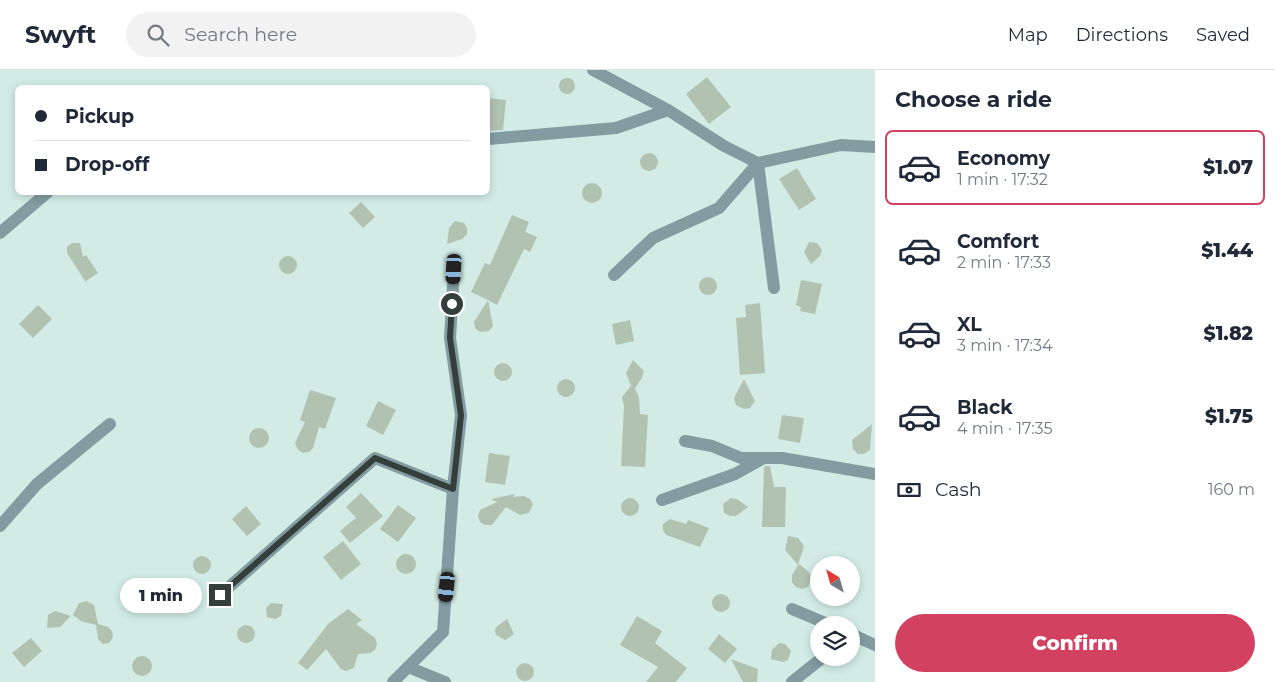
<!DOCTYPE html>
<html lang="en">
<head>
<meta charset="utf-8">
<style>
  :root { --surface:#fff; --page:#f2f2f3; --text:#1f2937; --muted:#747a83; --line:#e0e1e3; --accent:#d24260 }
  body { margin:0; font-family:Montserrat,sans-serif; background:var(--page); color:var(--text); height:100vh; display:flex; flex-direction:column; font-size:19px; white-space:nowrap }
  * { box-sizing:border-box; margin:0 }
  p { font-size:16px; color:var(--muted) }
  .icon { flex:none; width:28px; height:28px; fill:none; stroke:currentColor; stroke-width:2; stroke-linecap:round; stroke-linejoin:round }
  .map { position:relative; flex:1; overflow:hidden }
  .drawer { display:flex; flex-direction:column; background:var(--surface); width:400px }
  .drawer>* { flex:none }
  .guide { position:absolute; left:15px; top:15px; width:475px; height:110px; border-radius:8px; box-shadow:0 2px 8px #0003; display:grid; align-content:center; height:110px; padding:0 20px; background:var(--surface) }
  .needle { width:32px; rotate:323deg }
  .buttons { position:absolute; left:810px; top:486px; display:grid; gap:10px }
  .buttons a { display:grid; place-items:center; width:50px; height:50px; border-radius:50%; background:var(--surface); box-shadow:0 2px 8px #0003; font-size:25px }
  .end { position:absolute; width:22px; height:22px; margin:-11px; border:6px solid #343f3c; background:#fff; box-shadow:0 0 0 2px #fff }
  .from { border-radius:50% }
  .bubble { position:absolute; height:35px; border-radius:18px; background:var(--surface); box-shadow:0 2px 8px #0003; font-size:16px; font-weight:800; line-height:35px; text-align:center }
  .car { position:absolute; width:15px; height:30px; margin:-15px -8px; border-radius:6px; box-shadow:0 0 4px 1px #0007; background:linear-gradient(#222 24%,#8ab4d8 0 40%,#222 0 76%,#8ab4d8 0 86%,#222 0) }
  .guide b { display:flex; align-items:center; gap:18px; height:48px; font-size:19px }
  .guide b+b { border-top:1px solid var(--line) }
  .guide i { width:12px; height:12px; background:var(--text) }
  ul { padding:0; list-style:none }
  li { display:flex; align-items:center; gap:15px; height:75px; margin:0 10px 8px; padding:0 10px; border:2px solid transparent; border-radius:8px }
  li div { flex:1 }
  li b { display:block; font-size:19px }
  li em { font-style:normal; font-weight:800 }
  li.on { border-color:var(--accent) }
  li>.icon { width:45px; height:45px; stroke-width:1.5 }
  h2 { padding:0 20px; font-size:22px; line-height:60px }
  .pay { display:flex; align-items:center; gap:12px; height:55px; padding:0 20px; font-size:19px }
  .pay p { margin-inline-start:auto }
  .button { display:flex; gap:10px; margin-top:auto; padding:10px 20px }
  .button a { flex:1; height:58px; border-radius:30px; background:var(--accent); color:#fff; font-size:20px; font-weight:800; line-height:58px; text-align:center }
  header { display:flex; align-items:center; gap:30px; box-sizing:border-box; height:70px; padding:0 25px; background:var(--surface); border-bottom:1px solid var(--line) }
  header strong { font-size:24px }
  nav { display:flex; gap:28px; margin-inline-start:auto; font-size:18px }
  .search { width:350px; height:45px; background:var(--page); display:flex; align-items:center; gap:12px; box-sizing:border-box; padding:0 18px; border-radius:28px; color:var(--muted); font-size:19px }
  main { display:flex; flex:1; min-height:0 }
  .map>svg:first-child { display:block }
  .building { fill:#b2c2b1 }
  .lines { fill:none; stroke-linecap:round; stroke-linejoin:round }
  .minor { stroke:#829ca1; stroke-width:12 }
  .route { stroke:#343f3c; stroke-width:6 }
</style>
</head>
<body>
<header>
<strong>Swyft</strong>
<div class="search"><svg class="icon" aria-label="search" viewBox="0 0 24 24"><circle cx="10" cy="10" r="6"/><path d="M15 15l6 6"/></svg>Search here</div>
<nav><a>Map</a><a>Directions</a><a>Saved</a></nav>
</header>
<main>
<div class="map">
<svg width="875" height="612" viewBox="0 0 875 612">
  <rect width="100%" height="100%" fill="#d2ece5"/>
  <g class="building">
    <polygon points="707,7 731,37 709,54 686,24"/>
    <circle cx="567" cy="16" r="8"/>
    <polygon points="488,28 506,30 503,60 488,61"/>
    <circle cx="649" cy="92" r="9"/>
    <polygon points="797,98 816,129 799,140 779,109"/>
    <circle cx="592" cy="123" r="10"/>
    <polygon points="361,132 375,147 363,158 349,143"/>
    <polygon points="512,145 529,152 525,162 537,167 530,182 524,179 497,235 488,230 493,256 489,261 480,262 475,258 474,252 488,230 471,222 485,193 490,195"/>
    <polygon points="455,151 464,153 467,158 467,164 462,169 447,174 449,158"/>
    <polygon points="809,172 817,173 822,180 820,186 811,194 804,182"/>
    <polygon points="72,173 80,173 83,187 86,185 98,203 86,211 87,214 67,183 67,177"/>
    <circle cx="288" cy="195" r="9"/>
    <circle cx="708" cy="216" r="9"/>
    <polygon points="801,210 822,214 815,244 800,241 801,237 796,235"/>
    <polygon points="760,233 765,303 740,305 736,248 746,247 745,235"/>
    <polygon points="38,235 52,249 33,268 19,254"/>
    <polygon points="630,250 634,271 616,275 612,254"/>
    <polygon points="633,290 644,301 642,308 635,318 639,328 640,344 648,345 645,397 621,396 624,336 622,327 631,316 626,303"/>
    <circle cx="503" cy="302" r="9"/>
    <circle cx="566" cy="318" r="9"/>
    <polygon points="744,309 755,331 750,338 744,339 736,335 734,328"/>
    <polygon points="310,320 336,328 325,359 319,357 313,378 309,382 303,383 298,380 295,373 305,352 300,350"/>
    <polygon points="378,331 396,340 383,365 366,356"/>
    <polygon points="782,345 804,348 800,373 778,369"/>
    <polygon points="872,354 870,380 864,384 858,384 853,379 852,370"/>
    <circle cx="259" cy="368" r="10"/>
    <polygon points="489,383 510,386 505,415 485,412"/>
    <polygon points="766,396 770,396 774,417 786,417 785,457 762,457 764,397"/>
    <polygon points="361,423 383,446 350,473 340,461 356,448 346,437"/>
    <polygon points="515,424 513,427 524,426 530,429 533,434 529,443 520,445 506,437 492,455 485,455 480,452 478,446 480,440 497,432 491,429"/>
    <polygon points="731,428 737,429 748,437 736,446 730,446 724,443 723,434"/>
    <circle cx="630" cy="437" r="9"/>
    <polygon points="398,435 416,448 398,472 380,459"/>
    <polygon points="246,436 261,454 247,466 232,449"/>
    <polygon points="670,449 686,454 688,450 709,458 700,477 666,465 663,460 663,454"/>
    <polygon points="788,466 798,468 804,476 798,495 785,480"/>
    <polygon points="343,471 361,494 341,510 323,487"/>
    <circle cx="406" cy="494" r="10"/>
    <circle cx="202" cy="495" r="9"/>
    <polygon points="799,494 809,502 812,508 808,517 802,519 796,517 792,512 792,505"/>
    <circle cx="721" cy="533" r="9"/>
    <polygon points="86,531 94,535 98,554 108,557 112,561 113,567 109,573 103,574 98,569 96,555 81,551 73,545 79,533"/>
    <polygon points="271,533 283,534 281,546 275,549 267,547 266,538"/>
    <polygon points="348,539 362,550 356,554 375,568 377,574 375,580 370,583 358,584 354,598 346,601 341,599 326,579 307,600 298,593 328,554"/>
    <polygon points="55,541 71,546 60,557 47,558 48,545"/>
    <polygon points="637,546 662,561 655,573 687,598 676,612 646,612 658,597 620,575"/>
    <polygon points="507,549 514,564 505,570 496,565 495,561 496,557"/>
    <circle cx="246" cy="564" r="9"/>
    <polygon points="719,564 737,579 725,593 708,579"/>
    <polygon points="31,568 42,581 24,597 12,583"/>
    <polygon points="779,573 785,574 791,581 788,590 783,592 771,589 772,580"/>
    <circle cx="142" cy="596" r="10"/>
    <polygon points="731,589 758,599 757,612 743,612"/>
    <circle cx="525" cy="602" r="9"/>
  </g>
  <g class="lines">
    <g class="minor">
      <polyline points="593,0 668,40"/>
      <polyline points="488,69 616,58 668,40 724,76 758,93 841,75 875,77"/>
      <polyline points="758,93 774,218"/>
      <polyline points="0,163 48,122"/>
      <polyline points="614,205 653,168 719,138 758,93"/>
      <polyline points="685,371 712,376 741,388 782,388 875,404"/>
      <polyline points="453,419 461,345 450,268 454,199"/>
      <polyline points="662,430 735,404 762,389"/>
      <polyline points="0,456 37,414 110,354"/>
      <polyline points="220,525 375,388 453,419 443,562 393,612"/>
      <polyline points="792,539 830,555"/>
      <polyline points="851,564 875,575"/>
      <polyline points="408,597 445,612"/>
      <polyline points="792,612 822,588"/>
    </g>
  </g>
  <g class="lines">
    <polyline class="route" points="220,525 375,388 453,419 461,345 450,268 452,234"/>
  </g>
</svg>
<div class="buttons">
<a><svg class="needle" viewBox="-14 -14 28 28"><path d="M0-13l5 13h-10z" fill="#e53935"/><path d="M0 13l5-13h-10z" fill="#747a83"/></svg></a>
<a><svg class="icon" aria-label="layers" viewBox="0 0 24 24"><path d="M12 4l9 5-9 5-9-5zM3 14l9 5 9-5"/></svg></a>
</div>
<i class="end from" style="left:452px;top:234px"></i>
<i class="end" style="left:220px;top:525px"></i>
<div class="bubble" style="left:120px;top:508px;width:82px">1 min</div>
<i class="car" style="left:454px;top:199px;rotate:183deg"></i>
<i class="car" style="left:447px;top:517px;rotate:186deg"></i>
<div class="guide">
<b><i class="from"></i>Pickup</b>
<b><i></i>Drop-off</b>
</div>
</div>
<section class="drawer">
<h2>Choose a ride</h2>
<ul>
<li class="on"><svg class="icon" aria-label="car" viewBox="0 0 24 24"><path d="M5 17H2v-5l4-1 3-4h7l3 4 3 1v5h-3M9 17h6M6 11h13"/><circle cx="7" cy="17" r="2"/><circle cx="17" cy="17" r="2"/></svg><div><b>Economy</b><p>1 min · 17:32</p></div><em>$1.07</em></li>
<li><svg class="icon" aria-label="car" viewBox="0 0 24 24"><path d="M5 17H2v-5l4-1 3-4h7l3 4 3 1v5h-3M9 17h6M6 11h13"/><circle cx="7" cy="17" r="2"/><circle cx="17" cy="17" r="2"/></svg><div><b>Comfort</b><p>2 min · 17:33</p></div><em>$1.44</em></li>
<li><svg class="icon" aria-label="car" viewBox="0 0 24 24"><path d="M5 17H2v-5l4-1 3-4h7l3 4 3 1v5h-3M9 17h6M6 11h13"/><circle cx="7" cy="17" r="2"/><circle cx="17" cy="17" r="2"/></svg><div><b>XL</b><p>3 min · 17:34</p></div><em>$1.82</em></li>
<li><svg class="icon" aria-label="car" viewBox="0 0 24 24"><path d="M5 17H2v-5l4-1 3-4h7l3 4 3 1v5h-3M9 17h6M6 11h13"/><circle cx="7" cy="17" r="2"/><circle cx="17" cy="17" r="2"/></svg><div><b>Black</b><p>4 min · 17:35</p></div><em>$1.75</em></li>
</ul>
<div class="pay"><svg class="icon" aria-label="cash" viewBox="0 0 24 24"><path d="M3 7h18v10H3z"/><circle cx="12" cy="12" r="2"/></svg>Cash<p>160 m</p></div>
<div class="button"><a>Confirm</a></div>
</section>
</main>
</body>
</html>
